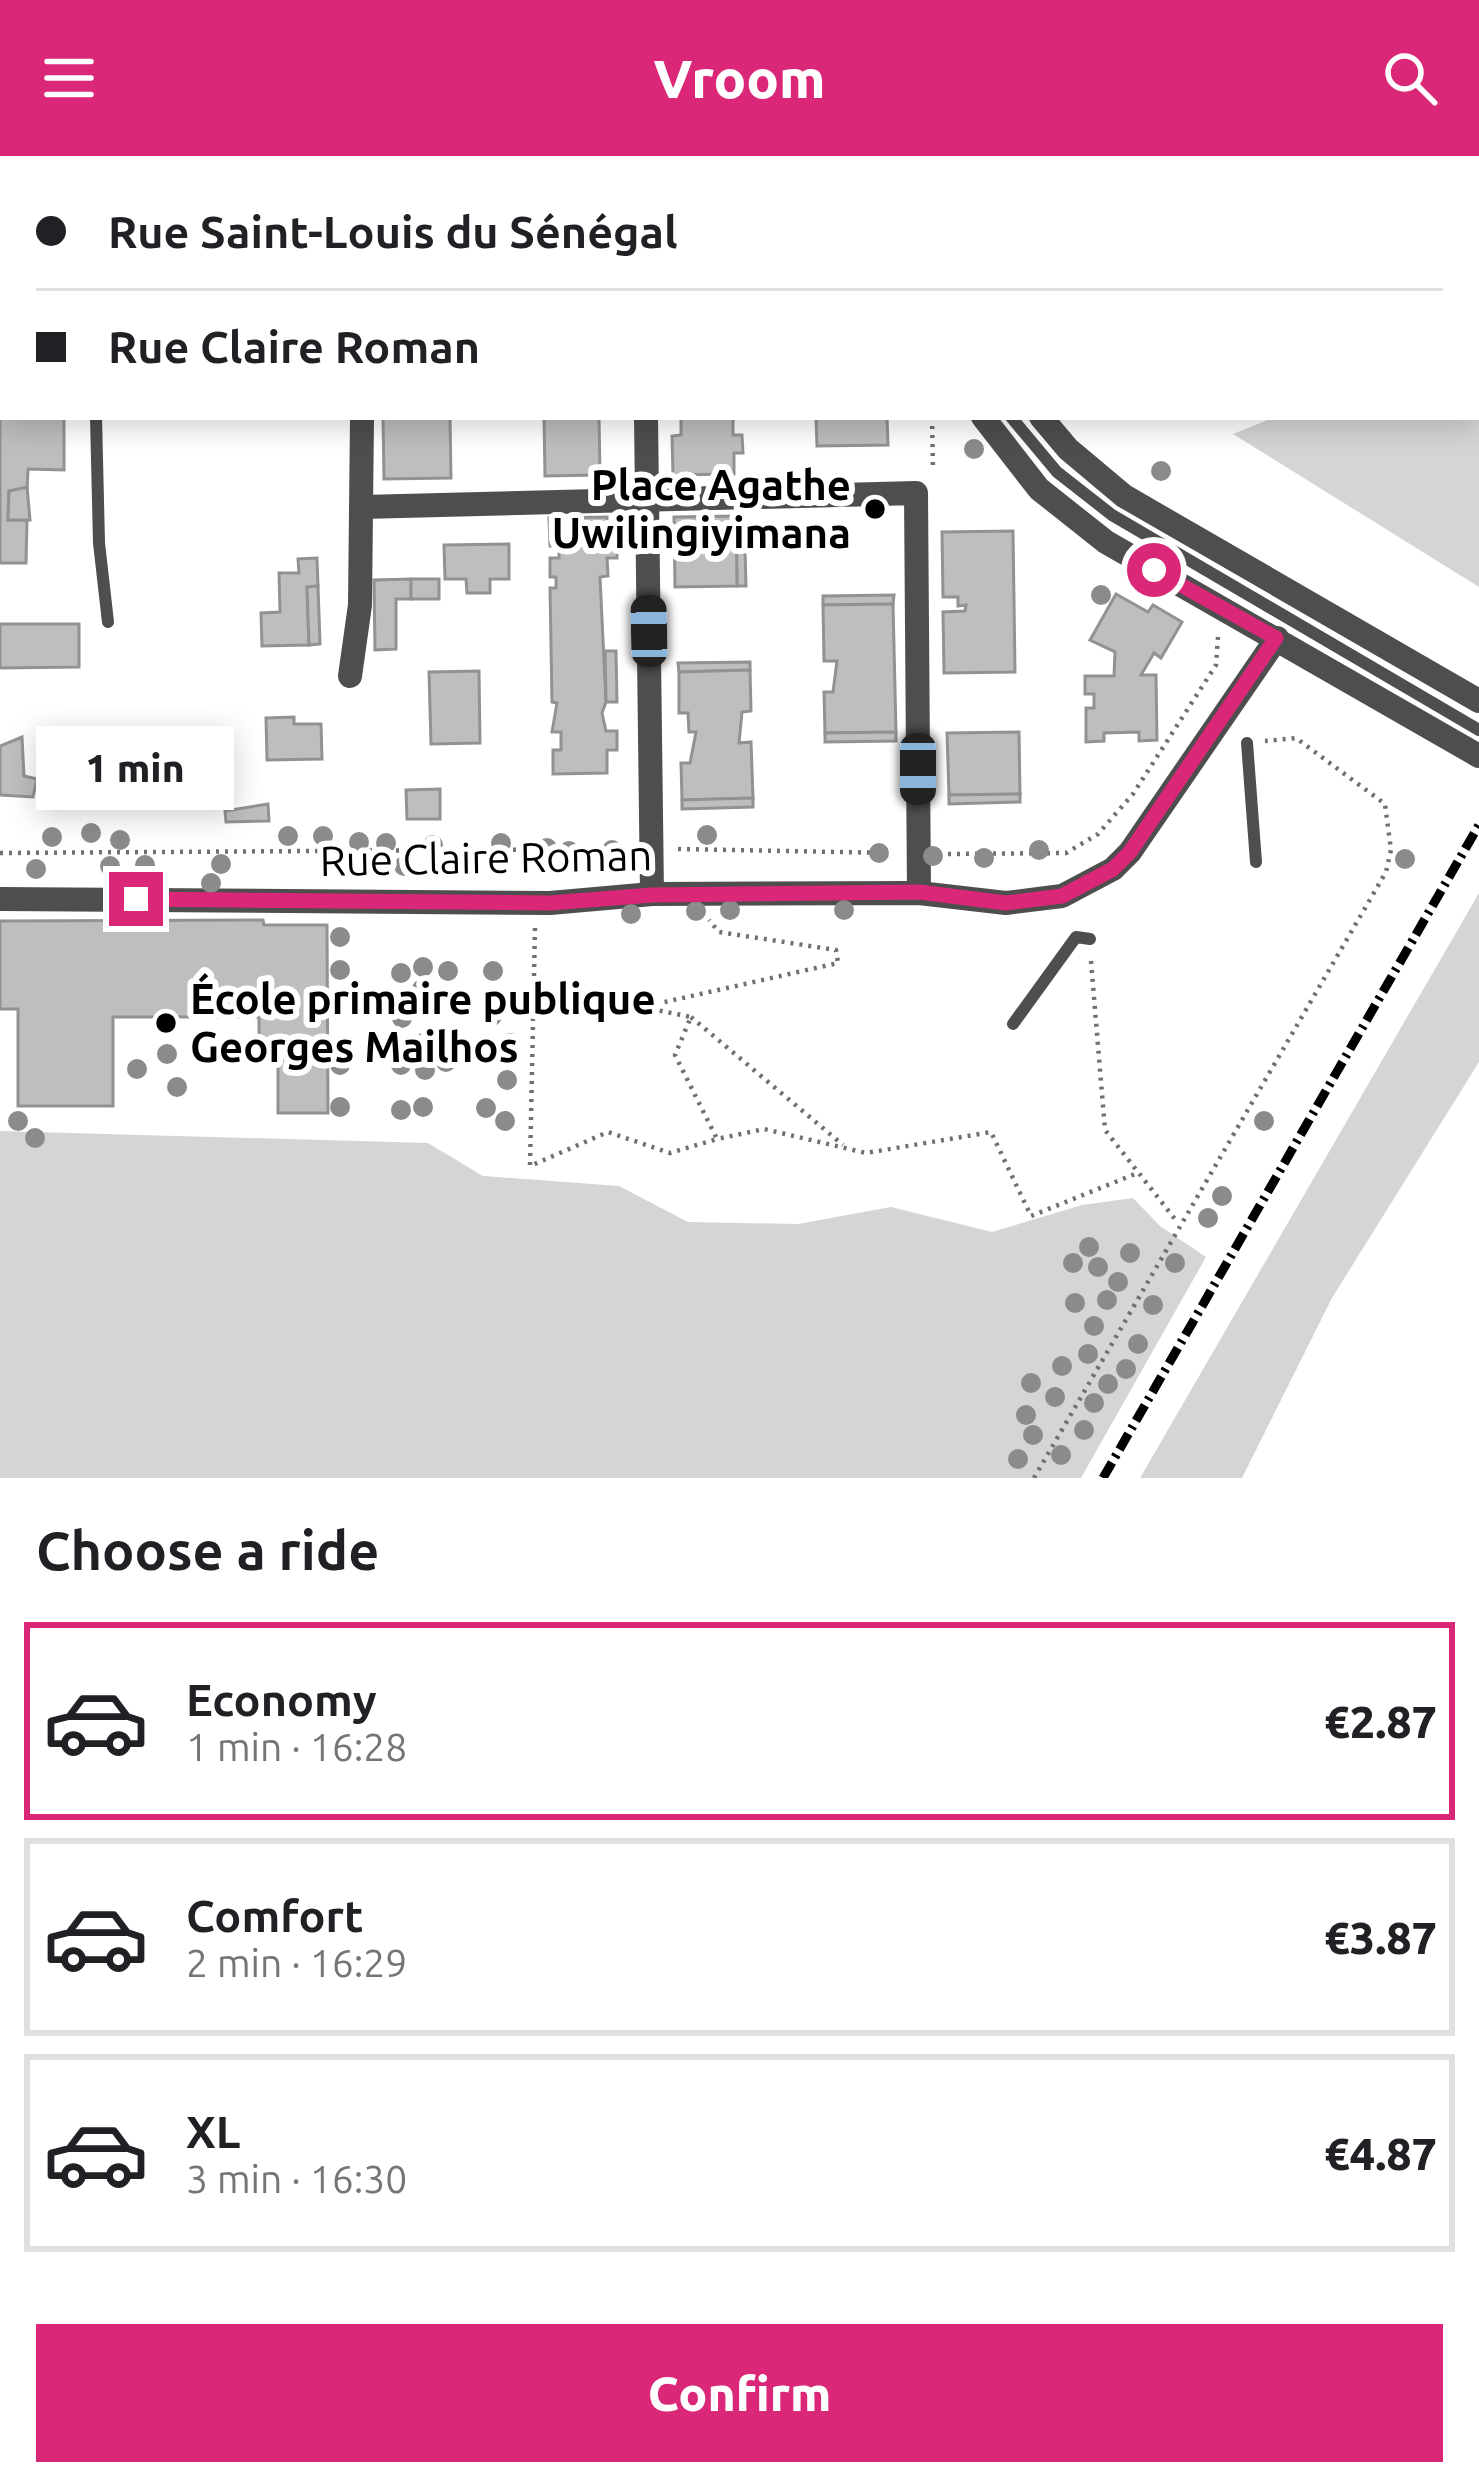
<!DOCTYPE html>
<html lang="en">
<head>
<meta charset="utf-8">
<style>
  :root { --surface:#fff; --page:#f2f2f2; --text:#202124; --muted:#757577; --line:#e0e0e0; --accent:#db2777 }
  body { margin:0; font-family:Ubuntu,sans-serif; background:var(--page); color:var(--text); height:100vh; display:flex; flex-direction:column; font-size:45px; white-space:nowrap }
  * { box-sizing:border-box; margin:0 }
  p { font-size:39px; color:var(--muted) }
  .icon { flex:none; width:66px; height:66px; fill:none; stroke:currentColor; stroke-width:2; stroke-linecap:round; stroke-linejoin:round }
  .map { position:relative; height:1322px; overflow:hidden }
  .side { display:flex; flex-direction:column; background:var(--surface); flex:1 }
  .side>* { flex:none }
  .hud { position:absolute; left:0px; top:0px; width:1479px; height:264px; box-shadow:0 6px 30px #0003; display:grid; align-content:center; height:264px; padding:0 36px; background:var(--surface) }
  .end { position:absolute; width:54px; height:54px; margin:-27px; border:15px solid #db2777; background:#fff; box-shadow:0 0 0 6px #fff }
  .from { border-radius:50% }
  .bubble { position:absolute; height:84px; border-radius:0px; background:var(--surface); box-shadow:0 6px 30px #0003; font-size:39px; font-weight:800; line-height:84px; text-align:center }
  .car { position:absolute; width:36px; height:72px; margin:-36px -18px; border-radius:15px; box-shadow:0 0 9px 3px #0007; background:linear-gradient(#222 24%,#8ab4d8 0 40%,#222 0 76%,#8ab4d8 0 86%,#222 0) }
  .hud b { display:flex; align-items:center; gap:42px; height:114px; font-size:45px }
  .hud b+b { border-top:3px solid var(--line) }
  .hud i { width:30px; height:30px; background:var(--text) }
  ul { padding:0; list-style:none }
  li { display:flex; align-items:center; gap:36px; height:198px; margin:0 24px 18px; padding:0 12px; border:6px solid var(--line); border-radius:0px }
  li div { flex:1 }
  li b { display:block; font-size:45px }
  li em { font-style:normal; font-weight:800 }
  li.current { border-color:var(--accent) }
  li>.icon { width:108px; height:108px; stroke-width:1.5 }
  h2 { padding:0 36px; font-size:54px; line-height:144px }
  .cta { display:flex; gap:24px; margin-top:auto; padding:24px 36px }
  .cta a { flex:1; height:138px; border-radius:0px; background:var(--accent); color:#fff; font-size:48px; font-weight:800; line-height:138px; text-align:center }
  header { display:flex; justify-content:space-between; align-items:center; height:156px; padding:0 36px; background:var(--accent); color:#fff; font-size:54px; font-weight:800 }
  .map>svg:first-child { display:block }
  .green { fill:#d5d5d5 }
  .building { fill:#bebebe; stroke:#929292; stroke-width:3 }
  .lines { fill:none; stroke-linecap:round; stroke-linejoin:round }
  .path { stroke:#707070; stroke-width:4.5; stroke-dasharray:3 6; stroke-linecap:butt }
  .service { stroke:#4e4e4e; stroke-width:12 }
  .minor { stroke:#4e4e4e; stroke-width:24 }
  .tertiary { stroke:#4e4e4e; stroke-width:24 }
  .rail { stroke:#000; stroke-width:9; stroke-dasharray:18 6 3 6; stroke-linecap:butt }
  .tree { fill:#8b8b8b }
  .route { stroke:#db2777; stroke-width:15 }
  .poi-dot { fill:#000; stroke:#fff; stroke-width:4.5 }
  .labels { text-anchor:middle; stroke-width:12; stroke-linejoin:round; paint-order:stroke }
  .poi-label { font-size:42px; font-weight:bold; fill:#000; stroke:#fff; text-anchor:end }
  .street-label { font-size:42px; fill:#000; stroke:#fff }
</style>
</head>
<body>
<header><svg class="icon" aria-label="menu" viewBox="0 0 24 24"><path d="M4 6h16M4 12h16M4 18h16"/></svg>Vroom<svg class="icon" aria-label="search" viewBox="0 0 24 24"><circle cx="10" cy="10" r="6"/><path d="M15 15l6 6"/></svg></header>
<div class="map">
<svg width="1479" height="1322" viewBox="0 0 1479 1322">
  <rect width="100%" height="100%" fill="#fff"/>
  <g class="green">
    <polygon points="1479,149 1479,431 1233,278 1275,261 1476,261"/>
    <polygon points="1479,737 1479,906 1332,1142 1242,1322 1140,1322"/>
    <polygon points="0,975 428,987 483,1020 619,1030 688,1066 798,1068 891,1051 992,1076 1082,1049 1133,1042 1160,1070 1206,1101 1081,1322 0,1322"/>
  </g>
  <g class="building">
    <polygon points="0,95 3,261 64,261 64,314 28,313 27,335 9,335 8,364 27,364 26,407 0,407"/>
    <polygon points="383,261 450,261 451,322 384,323"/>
    <polygon points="544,261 599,261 600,319 545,320"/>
    <polygon points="816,261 887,261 888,289 817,290"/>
    <polygon points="681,262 733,262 733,279 742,279 743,297 734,297 734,318 673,319 672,280 681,279"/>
    <polygon points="27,331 30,364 8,364 9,335"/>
    <polygon points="736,360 744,360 746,430 737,430"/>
    <polygon points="736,360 737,430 675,431 674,361"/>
    <polygon points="607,361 607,383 617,383 617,402 607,402 608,420 600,421 606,546 602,557 606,575 617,575 617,594 607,594 607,617 553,618 553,594 561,594 561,576 552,576 557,547 552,546 550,432 556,432 556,421 550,421 550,402 559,402 559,390 550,390 549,362"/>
    <polygon points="1013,375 1015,516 944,517 943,456 965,455 966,449 958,450 958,441 943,441 942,376"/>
    <polygon points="509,388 509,423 490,423 490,437 467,437 466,423 445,423 444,389"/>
    <polygon points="317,402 318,430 307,431 309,489 262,490 261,457 280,456 279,417 299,417 298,403"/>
    <polygon points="411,423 411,443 396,443 396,493 375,494 374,424"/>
    <rect x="411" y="423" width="28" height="20"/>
    <polygon points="318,430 320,488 309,489 307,431"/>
    <polygon points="1116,438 1148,456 1153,449 1182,466 1161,502 1154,497 1141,519 1156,519 1157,584 1139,585 1139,576 1104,577 1104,585 1086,586 1086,552 1094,552 1094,538 1085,538 1085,520 1114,520 1115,496 1090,484"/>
    <polygon points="894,439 893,448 823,449 823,440"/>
    <polygon points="893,448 896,576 825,577 824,536 833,536 837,505 824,505 823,449"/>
    <polygon points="0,468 79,468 79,511 0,512"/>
    <polygon points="605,495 616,495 617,546 606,546"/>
    <polygon points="750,506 750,514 679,516 678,507"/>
    <polygon points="750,514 751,555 742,556 739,587 751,586 753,642 682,644 681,607 690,607 696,576 689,576 688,557 679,557 679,516"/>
    <polygon points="479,515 480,587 431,588 429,516"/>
    <polygon points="294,561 294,568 321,568 322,603 267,604 266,562"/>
    <polygon points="896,576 896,585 825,586 825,577"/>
    <polygon points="1019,576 1020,638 949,639 947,577"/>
    <polygon points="22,581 24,620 37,623 33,641 0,639 0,590"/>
    <polygon points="440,633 440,663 407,663 406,634"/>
    <polygon points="1020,638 1020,646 949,648 949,639"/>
    <polygon points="753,642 753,651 682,653 682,644"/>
    <polygon points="268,648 269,665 226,666 225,655"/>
    <polygon points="263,764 264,769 327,769 328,957 278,957 278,903 259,903 259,861 113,861 113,950 18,950 18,853 0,853 0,765"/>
  </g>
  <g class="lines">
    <g class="path">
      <polyline points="932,261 933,314"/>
      <polyline points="678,693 894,697"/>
      <polyline points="0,697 624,693"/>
      <polyline points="948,698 1066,697 1098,678 1133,638 1216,509 1218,481"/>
      <polyline points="535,772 530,1010 608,976 670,997 717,983"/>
      <polyline points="1091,805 1105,974 1178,1067"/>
      <polyline points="647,850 838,807 836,794 719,776 709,764"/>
      <polyline points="642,851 691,861 675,899 717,983 764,973 866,997 991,976 1031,1060 1135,1018"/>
      <polyline points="691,861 843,989"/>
      <polyline points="1034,1322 1386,716 1391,694 1385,648 1296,582 1265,585"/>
    </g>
    <g class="service">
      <polyline points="87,0 87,3"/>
      <polyline points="927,0 928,3"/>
      <polyline points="1323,3 1328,0"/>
      <polyline points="96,261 99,387 108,466"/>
      <polyline points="1011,261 1057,316 1112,359 1479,574"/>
      <polyline points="1247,587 1256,706"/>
      <polyline points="1013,868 1076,781 1090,783"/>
    </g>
    <g class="minor">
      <polyline points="352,0 353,3"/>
      <polyline points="637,0 638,3"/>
      <polyline points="475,3 497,0"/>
      <polyline points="646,261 652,738"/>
      <polyline points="362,351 916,337 919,737"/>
      <polyline points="350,520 360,449 362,261"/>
      <polyline points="0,743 550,747 652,738 919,737 1006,747 1062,740 1113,713 1130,696 1277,482"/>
    </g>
    <g class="tertiary">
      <polyline points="894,0 895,3"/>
      <polyline points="958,0 958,3"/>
      <polyline points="983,261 1039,333 1106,386 1479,600"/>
      <polyline points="1041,261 1068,293 1124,340 1479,545"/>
    </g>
    <polyline class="rail" points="1103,1322 1479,669"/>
  </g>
  <g class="tree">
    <circle cx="974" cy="293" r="10"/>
    <circle cx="1161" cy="315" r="10"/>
    <circle cx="1101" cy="439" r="10"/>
    <circle cx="91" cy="677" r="10"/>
    <circle cx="707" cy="679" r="10"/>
    <circle cx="288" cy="680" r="10"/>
    <circle cx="323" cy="680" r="10"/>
    <circle cx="52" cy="681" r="10"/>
    <circle cx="120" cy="684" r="10"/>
    <circle cx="359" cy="686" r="10"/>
    <circle cx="386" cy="687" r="10"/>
    <circle cx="501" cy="687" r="10"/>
    <circle cx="433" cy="689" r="10"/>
    <circle cx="547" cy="692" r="10"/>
    <circle cx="612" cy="694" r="10"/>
    <circle cx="1039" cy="694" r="10"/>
    <circle cx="569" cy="695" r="10"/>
    <circle cx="879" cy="697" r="10"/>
    <circle cx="933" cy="700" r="10"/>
    <circle cx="984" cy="702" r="10"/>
    <circle cx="1405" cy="703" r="10"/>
    <circle cx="221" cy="708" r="10"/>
    <circle cx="145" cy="709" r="10"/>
    <circle cx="110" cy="710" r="10"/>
    <circle cx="404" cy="710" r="10"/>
    <circle cx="462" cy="710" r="10"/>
    <circle cx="498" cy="710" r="10"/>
    <circle cx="36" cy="713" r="10"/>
    <circle cx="130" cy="727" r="10"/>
    <circle cx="211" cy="727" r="10"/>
    <circle cx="730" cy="754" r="10"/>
    <circle cx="844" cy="754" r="10"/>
    <circle cx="696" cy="755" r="10"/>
    <circle cx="631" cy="758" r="10"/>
    <circle cx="340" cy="781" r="10"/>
    <circle cx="423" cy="811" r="10"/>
    <circle cx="340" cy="814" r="10"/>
    <circle cx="448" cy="815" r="10"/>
    <circle cx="493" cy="815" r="10"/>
    <circle cx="401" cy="817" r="10"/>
    <circle cx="422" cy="833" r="10"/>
    <circle cx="512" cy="841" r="10"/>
    <circle cx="492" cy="860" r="10"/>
    <circle cx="402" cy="862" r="10"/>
    <circle cx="423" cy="887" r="10"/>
    <circle cx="510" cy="887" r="10"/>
    <circle cx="167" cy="898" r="10"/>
    <circle cx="446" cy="906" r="10"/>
    <circle cx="340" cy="909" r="10"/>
    <circle cx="401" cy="909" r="10"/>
    <circle cx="137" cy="913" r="10"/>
    <circle cx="425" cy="914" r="10"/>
    <circle cx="507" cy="924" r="10"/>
    <circle cx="177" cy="931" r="10"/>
    <circle cx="340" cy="951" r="10"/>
    <circle cx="423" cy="951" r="10"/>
    <circle cx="486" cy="952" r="10"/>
    <circle cx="401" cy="954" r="10"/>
    <circle cx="18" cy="965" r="10"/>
    <circle cx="505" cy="965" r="10"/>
    <circle cx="1264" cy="965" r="10"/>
    <circle cx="35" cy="982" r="10"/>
    <circle cx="1222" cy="1040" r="10"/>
    <circle cx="1208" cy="1062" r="10"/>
    <circle cx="1089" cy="1091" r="10"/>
    <circle cx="1130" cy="1097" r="10"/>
    <circle cx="1073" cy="1107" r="10"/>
    <circle cx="1175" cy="1107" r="10"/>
    <circle cx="1098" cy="1111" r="10"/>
    <circle cx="1118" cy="1126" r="10"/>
    <circle cx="1107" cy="1144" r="10"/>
    <circle cx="1075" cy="1147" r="10"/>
    <circle cx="1153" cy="1149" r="10"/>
    <circle cx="1094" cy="1170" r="10"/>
    <circle cx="1138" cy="1188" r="10"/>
    <circle cx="1088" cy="1198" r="10"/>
    <circle cx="1062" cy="1210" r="10"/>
    <circle cx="1126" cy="1213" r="10"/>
    <circle cx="1031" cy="1227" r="10"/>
    <circle cx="1108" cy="1228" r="10"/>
    <circle cx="1055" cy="1241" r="10"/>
    <circle cx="1094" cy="1247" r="10"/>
    <circle cx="1026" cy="1259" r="10"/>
    <circle cx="1084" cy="1274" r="10"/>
    <circle cx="1033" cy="1279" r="10"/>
    <circle cx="1061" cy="1299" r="10"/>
    <circle cx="1018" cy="1303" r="10"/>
  </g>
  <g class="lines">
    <polyline class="route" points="136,743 550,747 652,739 919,736 1006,747 1062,740 1113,713 1130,696 1276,482 1154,414"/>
  </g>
  <g class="poi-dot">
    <circle cx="875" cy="353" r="12"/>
    <circle cx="166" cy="867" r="12"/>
  </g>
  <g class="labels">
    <g class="poi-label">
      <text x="851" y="344">Place Agathe<tspan x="851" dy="48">Uwilingiyimana</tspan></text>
      <text x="190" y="858" text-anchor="start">École primaire publique<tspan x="190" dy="48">Georges Mailhos</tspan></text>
    </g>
    <g class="street-label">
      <text transform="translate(486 702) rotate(-1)" y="15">Rue Claire Roman</text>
    </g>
  </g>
</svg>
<i class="end from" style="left:1154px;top:414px"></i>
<i class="end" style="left:136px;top:743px"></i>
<div class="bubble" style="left:36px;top:570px;width:198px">1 min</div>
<i class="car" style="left:649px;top:475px;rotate:359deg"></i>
<i class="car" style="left:918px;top:613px;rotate:180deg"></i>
<div class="hud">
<b><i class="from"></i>Rue Saint-Louis du Sénégal</b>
<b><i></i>Rue Claire Roman</b>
</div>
</div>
<section class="side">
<h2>Choose a ride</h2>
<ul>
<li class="current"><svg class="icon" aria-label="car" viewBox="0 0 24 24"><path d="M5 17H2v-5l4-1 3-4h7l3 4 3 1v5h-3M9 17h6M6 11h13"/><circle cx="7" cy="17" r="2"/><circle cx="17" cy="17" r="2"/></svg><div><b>Economy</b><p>1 min · 16:28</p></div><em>€2.87</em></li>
<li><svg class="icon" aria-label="car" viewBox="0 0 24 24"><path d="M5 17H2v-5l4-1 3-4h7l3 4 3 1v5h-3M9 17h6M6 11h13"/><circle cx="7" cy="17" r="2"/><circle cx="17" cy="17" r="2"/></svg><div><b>Comfort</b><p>2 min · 16:29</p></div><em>€3.87</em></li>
<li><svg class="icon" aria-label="car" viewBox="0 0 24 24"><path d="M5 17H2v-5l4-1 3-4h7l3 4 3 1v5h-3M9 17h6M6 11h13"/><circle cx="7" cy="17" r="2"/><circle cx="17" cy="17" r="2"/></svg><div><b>XL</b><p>3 min · 16:30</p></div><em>€4.87</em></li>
</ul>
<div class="cta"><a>Confirm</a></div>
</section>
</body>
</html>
